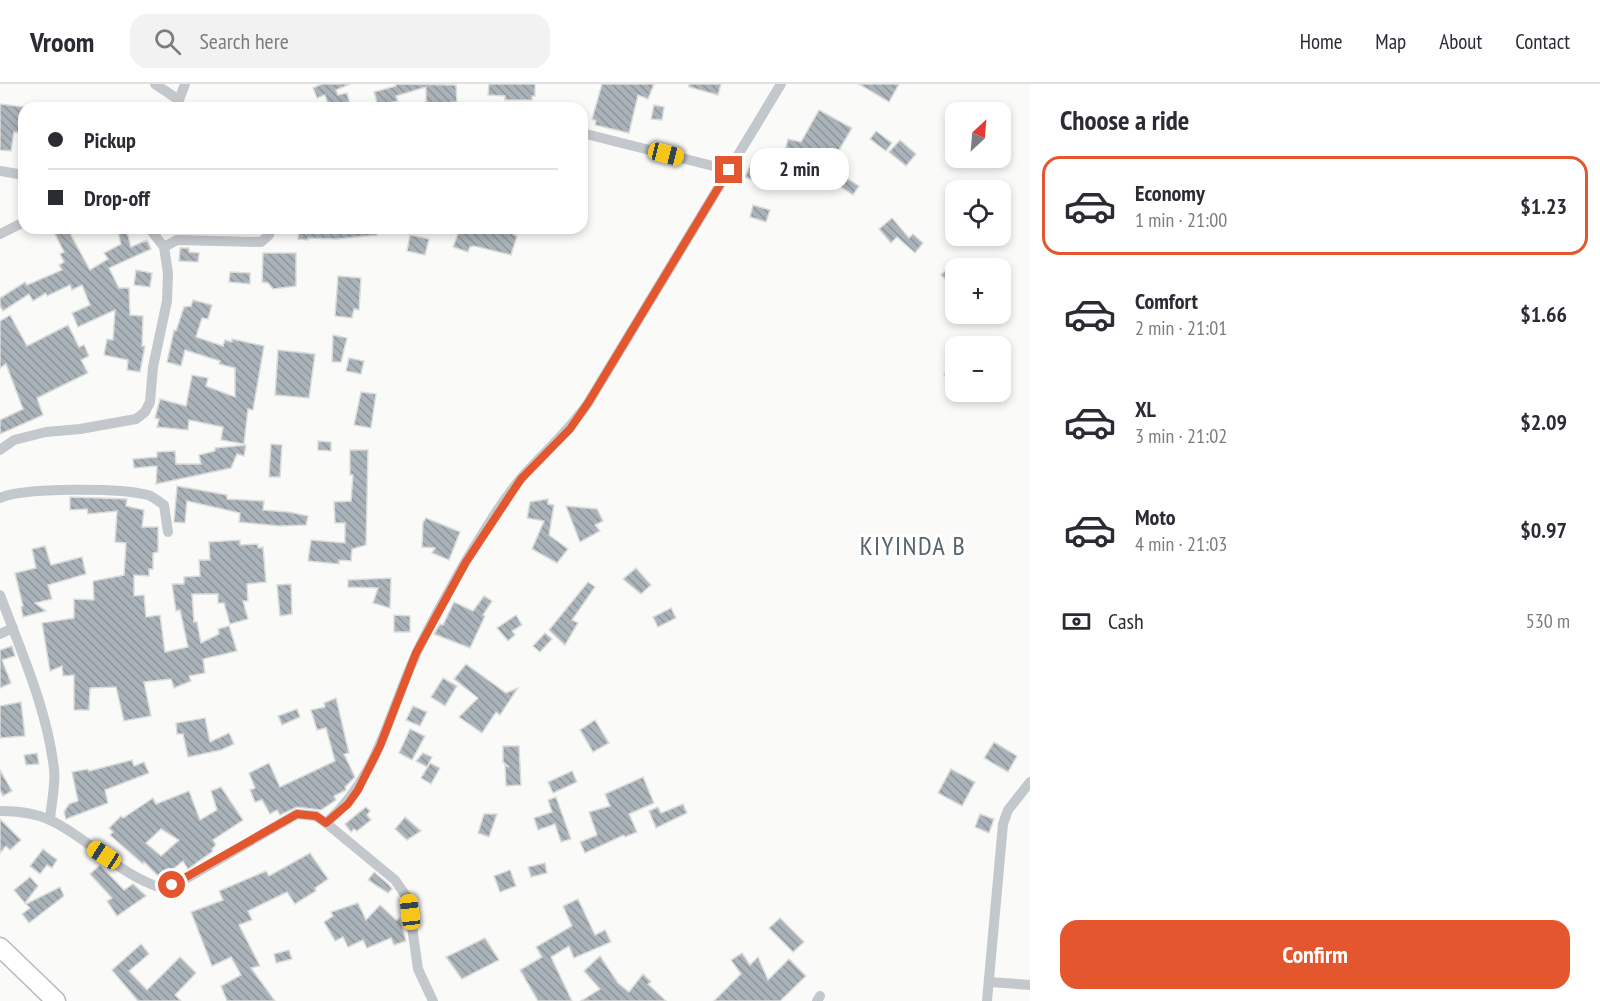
<!DOCTYPE html>
<html lang="en">
<head>
<meta charset="utf-8">
<style>
  :root { --surface:#fff; --page:#f2f2f3; --text:#2b2b33; --muted:#7c7c81; --line:#e1e1e2; --accent:#e4572e }
  body { margin:0; font-family:"PT Sans Narrow",sans-serif; background:var(--page); color:var(--text); height:100vh; display:flex; flex-direction:column; font-size:22px; white-space:nowrap }
  * { box-sizing:border-box; margin:0 }
  p { font-size:20px; color:var(--muted) }
  .icon { flex:none; width:33px; height:33px; fill:none; stroke:currentColor; stroke-width:2; stroke-linecap:round; stroke-linejoin:round }
  .map { position:relative; flex:1; overflow:hidden }
  .side { display:flex; flex-direction:column; background:var(--surface); width:570px }
  .side>* { flex:none }
  .banner { position:absolute; left:18px; top:18px; width:570px; height:132px; border-radius:18px; box-shadow:0 3px 9px #0003; display:grid; align-content:center; height:132px; padding:0 30px; background:var(--surface) }
  .needle { width:39px; rotate:26deg }
  .fabs { position:absolute; left:945px; top:18px; display:grid; gap:12px }
  .fabs a { display:grid; place-items:center; width:66px; height:66px; border-radius:12px; background:var(--surface); box-shadow:0 3px 9px #0003; font-size:30px }
  .end { position:absolute; width:27px; height:27px; margin:-14px; border:8px solid #e4572e; background:#fff; box-shadow:0 0 0 3px #fff }
  .from { border-radius:50% }
  .bubble { position:absolute; height:42px; border-radius:18px; background:var(--surface); box-shadow:0 3px 9px #0003; font-size:20px; font-weight:700; line-height:42px; text-align:center }
  .car { position:absolute; width:18px; height:36px; margin:-18px -9px; border-radius:8px; box-shadow:0 0 4px 2px #0007; background:linear-gradient(#f5c518 24%,#345 0 40%,#f5c518 0 76%,#345 0 86%,#f5c518 0) }
  .banner b { display:flex; align-items:center; gap:21px; height:57px; font-size:22px }
  .banner b+b { border-top:2px solid var(--line) }
  .banner i { width:15px; height:15px; background:var(--text) }
  ul { padding:0; list-style:none }
  li { display:flex; align-items:center; gap:18px; height:99px; margin:0 12px 9px; padding:0 18px; border:3px solid transparent; border-radius:18px }
  li div { flex:1 }
  li b { display:block; font-size:22px }
  li em { font-style:normal; font-weight:700 }
  li.selected { border-color:var(--accent) }
  li>.icon { width:54px; height:54px; stroke-width:1.5 }
  h2 { padding:0 30px; font-size:27px; line-height:72px }
  .pay { display:flex; align-items:center; gap:15px; height:66px; padding:0 30px; font-size:22px }
  .pay p { margin-inline-start:auto }
  .action { display:flex; gap:12px; margin-top:auto; padding:12px 30px }
  .action a { flex:1; height:69px; border-radius:18px; background:var(--accent); color:#fff; font-size:24px; font-weight:700; line-height:69px; text-align:center }
  header { display:flex; align-items:center; gap:36px; box-sizing:border-box; height:84px; padding:0 30px; background:var(--surface); border-bottom:2px solid var(--line) }
  header strong { font-size:28px }
  nav { display:flex; gap:33px; margin-inline-start:auto; font-size:21px }
  .search { width:420px; height:54px; background:var(--page); display:flex; align-items:center; gap:15px; box-sizing:border-box; padding:0 21px; border-radius:18px; color:var(--muted); font-size:22px }
  main { display:flex; flex:1; min-height:0 }
  .map>svg:first-child { display:block }
  .building { fill:url(#building-back-hatch); stroke:#dcdcda; stroke-width:1.5; fill-rule:evenodd }
  .lines { fill:none; stroke-linecap:round; stroke-linejoin:round }
  .primary-casing { stroke:#b5babe; stroke-width:21 }
  .minor { stroke:#c3c8cc; stroke-width:10 }
  .primary { stroke:#fff; stroke-width:18 }
  .route { stroke:#e4572e; stroke-width:8 }
  .labels { text-anchor:middle; stroke-width:6; stroke-linejoin:round; paint-order:stroke }
  .quarter-label { font-size:26px; letter-spacing:1.5px; fill:#57646e; stroke:#fff }
</style>
</head>
<body>
<header>
<strong>Vroom</strong>
<div class="search"><svg class="icon" aria-label="search" viewBox="0 0 24 24"><circle cx="10" cy="10" r="6"/><path d="M15 15l6 6"/></svg>Search here</div>
<nav><a>Home</a><a>Map</a><a>About</a><a>Contact</a></nav>
</header>
<main>
<div class="map">
<svg width="1030" height="917" viewBox="0 0 1030 917">
  <defs>
    <pattern id="building-back-hatch" width="6" height="6" patternUnits="userSpaceOnUse" patternTransform="scale(1.5)"><rect width="6" height="6" fill="#aab3b9"/><path d="M-1 5l2 2M0 0l6 6M5-1l2 2" fill="none" stroke="#8e969c"/></pattern>
  </defs>
  <rect width="100%" height="100%" fill="#fafaf8"/>
  <g class="building">
    <polygon points="322,0 350,0 336,6 338,11 347,9 351,24 329,24 325,11 317,14 313,4"/>
    <polygon points="395,0 456,1 457,18 426,20 426,3 396,12 398,17 378,22 374,8 396,2"/>
    <polygon points="489,0 535,0 535,12 532,12 532,16 505,16 505,12 488,11"/>
    <polygon points="602,0 654,0 648,15 638,11 629,49 595,41 596,37 592,35"/>
    <polygon points="689,0 721,0 718,11 689,3"/>
    <polygon points="859,0 899,0 889,18"/>
    <polygon points="0,20 24,23 24,50 14,48 11,67 0,66"/>
    <polygon points="654,21 664,23 662,36 651,35"/>
    <polygon points="819,26 852,44 829,83 859,102 853,111 811,84 817,75 785,67 788,55 801,58"/>
    <polygon points="876,47 892,59 886,67 870,55"/>
    <polygon points="900,56 916,70 906,82 889,68"/>
    <polygon points="754,72 766,77 757,98 745,93"/>
    <polygon points="753,121 770,126 766,138 750,133"/>
    <polygon points="892,134 909,154 913,150 923,159 915,169 897,153 891,159 879,145"/>
    <polygon points="52,144 67,144 90,186 108,175 104,169 121,160 117,144 126,144 131,163 147,156 151,165 109,184 119,204 129,204 130,231 143,232 142,262 145,262 140,288 127,286 128,276 104,271 107,255 113,256 115,226 78,243 72,229 90,221 82,201 72,206 70,201 47,212 46,209 33,217 29,210 3,227 0,222 0,214 25,198 27,201 62,186 59,181 64,178 60,170 64,168"/>
    <polygon points="299,144 376,144 377,151 336,155 308,154 308,156 298,155"/>
    <polygon points="460,144 502,144 517,152 511,171 474,162 470,163 468,168 453,163"/>
    <polygon points="410,151 429,155 425,171 407,167"/>
    <polygon points="180,164 189,164 189,168 199,169 198,178 179,177"/>
    <polygon points="263,169 296,169 296,202 273,205 268,199 262,198"/>
    <polygon points="949,183 956,189 956,205 941,191"/>
    <polygon points="136,186 152,189 150,203 134,201"/>
    <polygon points="230,188 250,189 250,200 229,198"/>
    <polygon points="338,192 361,194 359,226 354,225 352,234 335,232"/>
    <polygon points="193,216 212,221 208,235 202,234 196,253 223,262 225,256 232,258 232,255 264,262 253,326 248,325 244,360 221,356 223,343 189,336 188,346 157,343 159,335 155,334 160,315 186,322 192,291 208,294 206,302 235,313 235,284 219,280 220,277 185,266 181,282 167,278 174,246 176,247 184,223 191,222"/>
    <polygon points="10,231 27,262 68,241 79,263 84,261 89,272 81,276 88,289 37,314 43,331 0,350 0,336 23,325 6,280 0,284 0,237"/>
    <polygon points="333,251 347,254 341,278 332,278"/>
    <polygon points="278,266 315,270 309,314 275,311"/>
    <polygon points="349,274 364,277 361,290 346,287"/>
    <polygon points="956,283 956,309 944,290"/>
    <polygon points="361,308 376,310 371,344 354,341"/>
    <polygon points="318,357 331,358 331,367 318,366"/>
    <polygon points="271,360 282,361 280,393 269,393"/>
    <polygon points="246,361 244,372 237,370 231,384 156,400 157,382 134,384 133,375 157,373 157,368 175,367 176,380 201,380 199,371 215,367 215,364"/>
    <polygon points="350,366 368,366 366,461 352,465 351,477 339,476 339,480 308,477 311,456 345,459 345,439 335,439 334,418 351,417 353,391 350,391"/>
    <polygon points="177,402 227,411 227,415 264,417 263,426 289,428 308,432 306,441 280,442 239,438 240,429 187,417 185,439 174,438"/>
    <polygon points="70,413 127,415 126,422 144,426 142,443 158,443 158,468 153,469 153,485 149,485 149,492 134,491 134,512 144,511 146,533 160,531 165,568 188,563 180,526 176,527 172,500 184,500 184,493 200,492 199,476 210,476 209,458 240,456 240,461 258,460 258,464 263,463 266,498 247,500 248,517 243,517 248,535 230,540 224,519 218,519 218,510 192,510 194,538 197,538 201,559 219,550 218,545 229,542 237,567 203,575 205,589 189,592 191,597 174,604 171,595 144,598 151,632 124,637 116,603 90,604 89,626 74,626 74,591 63,592 62,582 50,587 42,539 74,534 74,515 94,516 93,497 124,491 126,459 115,458 117,427 88,430 87,425 70,426"/>
    <polygon points="548,415 548,420 554,421 549,451 568,465 557,479 532,465 544,437 527,434 530,418"/>
    <polygon points="566,422 597,425 603,437 595,441 600,447 580,458"/>
    <polygon points="426,434 460,448 449,476 432,469 435,464 422,463 423,438"/>
    <polygon points="45,462 51,481 82,473 86,490 48,501 52,515 35,519 46,527 23,533 21,523 23,522 15,489 36,484 32,465"/>
    <polygon points="636,484 651,501 641,510 623,495"/>
    <polygon points="391,494 390,524 373,519 378,504 348,503 348,496"/>
    <polygon points="588,498 595,503 572,536 578,539 565,561 549,546"/>
    <polygon points="291,500 292,530 280,532 277,501"/>
    <polygon points="484,512 492,517 483,531 485,532 470,564 434,550 440,540 443,541 454,518 473,527"/>
    <polygon points="671,524 676,534 658,543 653,533"/>
    <polygon points="394,531 410,532 410,548 394,548"/>
    <polygon points="516,531 522,541 512,547 515,551 508,557 497,544"/>
    <polygon points="545,549 552,555 540,568 533,562"/>
    <polygon points="12,562 15,572 2,576 11,599 0,604 0,566"/>
    <polygon points="466,580 506,609 518,604 500,631 496,628 482,649 459,633 478,614 454,595"/>
    <polygon points="443,594 457,602 445,622 431,613"/>
    <polygon points="336,614 349,669 344,670 355,693 345,703 346,706 334,712 336,716 321,726 297,723 280,731 277,726 270,730 262,716 255,718 250,706 255,704 249,689 269,679 280,703 335,677 326,644 317,646 311,626 325,623 324,619"/>
    <polygon points="21,618 25,652 0,654 0,622"/>
    <polygon points="413,622 427,628 420,642 406,636"/>
    <polygon points="297,625 300,633 282,641 278,632"/>
    <polygon points="205,634 210,658 229,649 234,660 221,666 188,673 183,650 177,650 176,639"/>
    <polygon points="595,636 609,659 593,668 580,646"/>
    <polygon points="410,645 425,652 412,676 399,669"/>
    <polygon points="994,658 1017,672 1008,688 984,674"/>
    <polygon points="503,662 519,662 521,701 506,702 505,681 509,683 503,678"/>
    <polygon points="37,669 39,680 26,681 24,671"/>
    <polygon points="423,669 432,673 427,683 416,677"/>
    <polygon points="132,676 134,682 144,678 149,689 105,706 108,719 66,735 64,728 69,720 78,717 72,688 88,685 89,687"/>
    <polygon points="430,679 440,684 431,700 421,694"/>
    <polygon points="951,685 975,698 962,722 938,709"/>
    <polygon points="0,686 12,707 3,712 0,706"/>
    <polygon points="572,687 577,698 553,709 548,698"/>
    <polygon points="643,693 654,719 629,730 637,748 625,753 624,751 585,769 580,758 597,751 589,728 610,722 605,710"/>
    <path d="M 221,703 L 243,736 L 213,756 L 216,761 L 212,765 L 213,767 L 188,785 L 183,777 L 161,795 L 144,778 L 143,780 L 110,751 L 113,748 L 109,744 L 121,732 L 123,734 L 153,714 L 156,720 L 189,707 L 200,736 L 217,726 L 211,707 ZM 161,745 L 179,756 L 161,772 L 146,759 Z"/>
    <polygon points="556,713 571,755 561,758 555,740 538,746 534,734 552,728 548,716"/>
    <polygon points="683,720 687,729 656,744 649,727 658,723 661,729"/>
    <polygon points="366,723 370,727 367,731 371,736 357,747 354,745 351,748 345,740"/>
    <polygon points="484,730 497,730 489,753 478,749"/>
    <polygon points="980,730 994,735 989,749 975,743"/>
    <polygon points="405,733 421,747 407,756 395,745"/>
    <polygon points="0,735 21,756 10,766 6,762 0,769"/>
    <polygon points="43,765 57,776 52,784 47,781 40,790 30,782"/>
    <polygon points="310,769 328,795 315,804 316,807 295,820 287,808 248,827 252,836 239,841 260,882 251,884 275,917 227,917 221,902 241,891 231,873 212,882 191,828 223,816 219,807 266,787 269,792"/>
    <polygon points="545,779 547,789 531,793 528,783"/>
    <polygon points="100,781 124,806 133,800 146,812 117,832 107,817 112,814 90,790"/>
    <polygon points="510,786 516,802 500,808 494,792"/>
    <polygon points="374,788 389,801 392,805 388,809 368,796"/>
    <polygon points="30,793 38,802 25,819 14,806"/>
    <polygon points="60,803 64,812 29,839 22,830 30,824 26,820"/>
    <polygon points="578,815 595,851 605,846 611,858 574,874 569,862 551,873 572,917 538,917 520,886 542,873 536,863 572,842 563,822"/>
    <polygon points="358,819 366,836 380,821 396,836 400,834 406,857 394,861 391,854 367,864 363,856 348,863 343,853 335,857 324,838 333,832 331,828"/>
    <polygon points="780,834 804,858 793,868 769,844"/>
    <polygon points="485,854 499,876 462,895 446,873"/>
    <polygon points="141,860 149,870 129,887 147,906 180,873 196,889 175,911 181,917 138,917 112,886"/>
    <polygon points="289,866 292,875 276,879 274,870"/>
    <polygon points="742,869 750,881 758,873 768,896 789,875 806,892 780,917 714,917 741,890 731,876"/>
    <polygon points="600,872 618,899 629,908 643,890 651,898 648,900 666,917 581,917 600,905 584,887"/>
  </g>
  <g class="lines">
    <g class="primary-casing">
      <polyline id="primary" points="0,863 56,917"/>
    </g>
    <g class="minor">
      <polyline points="155,0 179,16"/>
      <polyline points="176,24 185,0"/>
      <polyline points="582,49 729,86"/>
      <polyline points="0,87 24,91"/>
      <polyline points="0,150 24,138"/>
      <polyline points="164,163 177,156 261,158 269,151 271,144"/>
      <polyline points="0,366 14,356 46,348 80,345 136,335 145,328 150,318 153,283 167,217 168,189 164,163 149,144"/>
      <path d="M 0,414 C 24,403 121,404 148,411 C 154,413 159,418 164,421 L 168,448"/>
      <path d="M 0,511 C 21,567 47,625 54,685 C 56,701 51,720 50,736"/>
      <polyline points="0,550 13,544"/>
      <path d="M 0,727 C 16,727 35,729 50,736 C 89,754 120,792 162,804 L 189,793 L 297,730 L 316,732 L 326,739 L 395,796 L 408,815 L 418,885 L 433,917"/>
      <path d="M 326,739 C 379,692 388,630 417,568 C 431,538 448,509 464,480 C 482,451 500,419 522,393 C 545,367 568,348 588,319 L 781,0"/>
      <polyline points="990,898 1030,901"/>
      <polyline points="817,917 820,912"/>
      <polyline points="987,917 1003,740 1008,726 1030,698"/>
    </g>
    <use href="#primary" class="primary"/>
  </g>
  <g class="lines">
    <polyline class="route" points="172,801 297,730 316,732 326,739 348,720 358,706 380,662 416,569 466,478 521,395 570,345 588,319 729,86"/>
  </g>
  <g class="labels">
    <g class="quarter-label">
      <text x="913" y="471">KIYINDA B</text>
    </g>
  </g>
</svg>
<div class="fabs">
<a><svg class="needle" viewBox="-14 -14 28 28"><path d="M0-13l5 13h-10z" fill="#e53935"/><path d="M0 13l5-13h-10z" fill="#7c7c81"/></svg></a>
<a><svg class="icon" aria-label="locate" viewBox="0 0 24 24"><circle cx="12" cy="12" r="6"/><path d="M12 2v4M12 18v4M2 12h4M18 12h4"/></svg></a>
<a>+</a>
<a>−</a>
</div>
<i class="end from" style="left:172px;top:801px"></i>
<i class="end" style="left:729px;top:86px"></i>
<div class="bubble" style="left:750px;top:64px;width:99px">2 min</div>
<i class="car" style="left:666px;top:70px;rotate:104deg"></i>
<i class="car" style="left:104px;top:771px;rotate:303deg"></i>
<i class="car" style="left:410px;top:828px;rotate:353deg"></i>
<div class="banner">
<b><i class="from"></i>Pickup</b>
<b><i></i>Drop-off</b>
</div>
</div>
<section class="side">
<h2>Choose a ride</h2>
<ul>
<li class="selected"><svg class="icon" aria-label="car" viewBox="0 0 24 24"><path d="M5 17H2v-5l4-1 3-4h7l3 4 3 1v5h-3M9 17h6M6 11h13"/><circle cx="7" cy="17" r="2"/><circle cx="17" cy="17" r="2"/></svg><div><b>Economy</b><p>1 min · 21:00</p></div><em>$1.23</em></li>
<li><svg class="icon" aria-label="car" viewBox="0 0 24 24"><path d="M5 17H2v-5l4-1 3-4h7l3 4 3 1v5h-3M9 17h6M6 11h13"/><circle cx="7" cy="17" r="2"/><circle cx="17" cy="17" r="2"/></svg><div><b>Comfort</b><p>2 min · 21:01</p></div><em>$1.66</em></li>
<li><svg class="icon" aria-label="car" viewBox="0 0 24 24"><path d="M5 17H2v-5l4-1 3-4h7l3 4 3 1v5h-3M9 17h6M6 11h13"/><circle cx="7" cy="17" r="2"/><circle cx="17" cy="17" r="2"/></svg><div><b>XL</b><p>3 min · 21:02</p></div><em>$2.09</em></li>
<li><svg class="icon" aria-label="car" viewBox="0 0 24 24"><path d="M5 17H2v-5l4-1 3-4h7l3 4 3 1v5h-3M9 17h6M6 11h13"/><circle cx="7" cy="17" r="2"/><circle cx="17" cy="17" r="2"/></svg><div><b>Moto</b><p>4 min · 21:03</p></div><em>$0.97</em></li>
</ul>
<div class="pay"><svg class="icon" aria-label="cash" viewBox="0 0 24 24"><path d="M3 7h18v10H3z"/><circle cx="12" cy="12" r="2"/></svg>Cash<p>530 m</p></div>
<div class="action"><a>Confirm</a></div>
</section>
</main>
</body>
</html>
